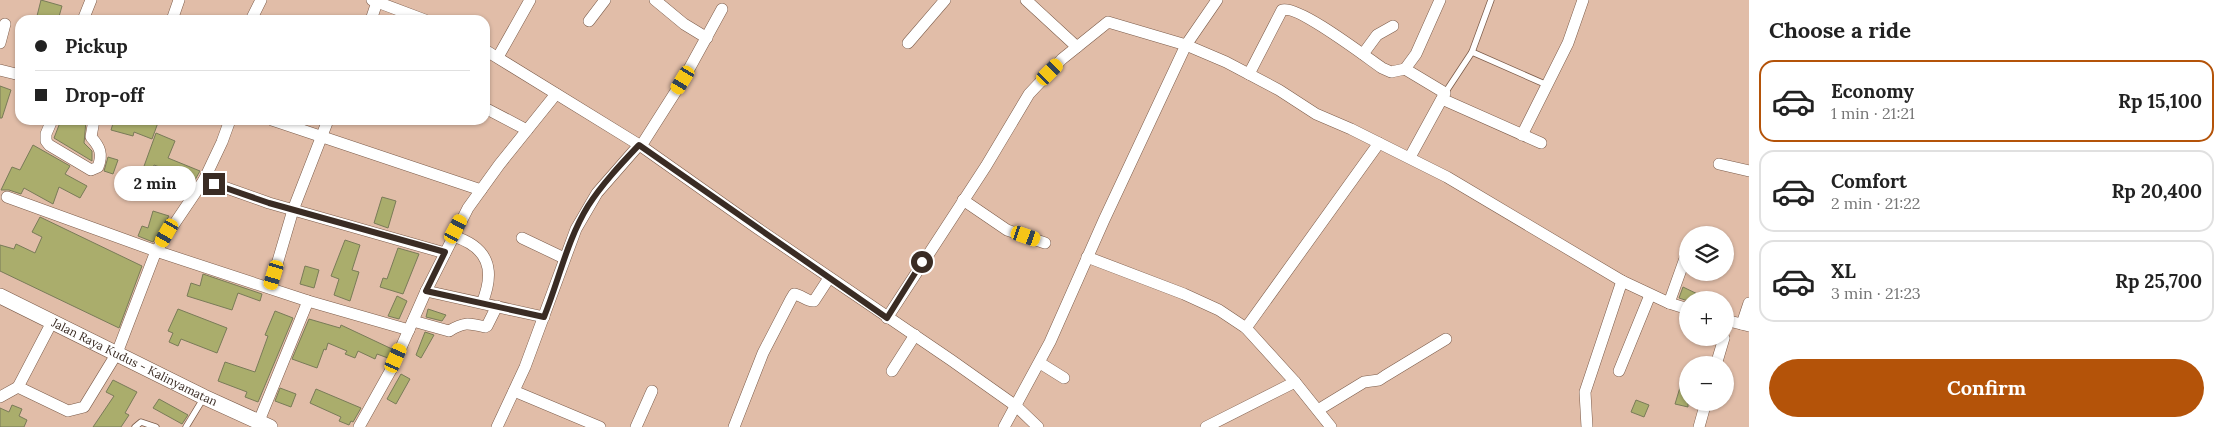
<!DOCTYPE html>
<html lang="en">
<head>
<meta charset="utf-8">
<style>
  :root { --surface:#fff; --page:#f6f6f6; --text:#222; --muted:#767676; --line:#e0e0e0; --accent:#b45309 }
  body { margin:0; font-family:Lora,serif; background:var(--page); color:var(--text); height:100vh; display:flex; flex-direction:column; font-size:19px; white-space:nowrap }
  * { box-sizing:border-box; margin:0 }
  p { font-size:16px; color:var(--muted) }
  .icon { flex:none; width:28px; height:28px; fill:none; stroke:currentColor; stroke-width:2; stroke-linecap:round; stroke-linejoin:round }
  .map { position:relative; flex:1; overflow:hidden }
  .sheet { display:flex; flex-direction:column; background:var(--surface); width:475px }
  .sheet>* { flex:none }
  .top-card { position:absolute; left:15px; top:15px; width:475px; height:110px; border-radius:15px; box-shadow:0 1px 4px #0004; display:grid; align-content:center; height:110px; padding:0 20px; background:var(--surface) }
  .fabs { position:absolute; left:1679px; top:226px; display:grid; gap:10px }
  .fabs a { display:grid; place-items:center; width:55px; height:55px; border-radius:50%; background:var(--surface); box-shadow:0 1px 4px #0004; font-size:25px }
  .end { position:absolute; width:22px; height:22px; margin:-11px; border:6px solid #3a2c24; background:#fff; box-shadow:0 0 0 2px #fff }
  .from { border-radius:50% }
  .bubble { position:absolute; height:35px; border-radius:18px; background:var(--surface); box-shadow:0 1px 4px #0004; font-size:16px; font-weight:700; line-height:35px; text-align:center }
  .car { position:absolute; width:15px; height:30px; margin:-15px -8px; border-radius:6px; box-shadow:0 0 4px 1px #0007; background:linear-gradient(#f5c518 24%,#345 0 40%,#f5c518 0 76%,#345 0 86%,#f5c518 0) }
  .top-card b { display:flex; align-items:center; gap:18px; height:48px; font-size:19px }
  .top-card b+b { border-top:1px solid var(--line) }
  .top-card i { width:12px; height:12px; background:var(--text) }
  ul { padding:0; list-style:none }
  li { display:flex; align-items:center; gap:15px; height:82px; margin:0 10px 8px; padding:0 10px; border:2px solid var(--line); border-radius:15px }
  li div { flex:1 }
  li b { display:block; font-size:19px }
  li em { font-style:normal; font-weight:700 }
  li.active { border-color:var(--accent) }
  li>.icon { width:45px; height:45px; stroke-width:1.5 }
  h2 { padding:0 20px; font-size:22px; line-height:60px }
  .button { display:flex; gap:10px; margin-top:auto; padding:10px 20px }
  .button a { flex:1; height:58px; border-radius:30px; background:var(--accent); color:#fff; font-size:20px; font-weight:700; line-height:58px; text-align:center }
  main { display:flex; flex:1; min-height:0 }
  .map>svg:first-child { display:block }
  .building { fill:#aaad6c; stroke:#797b58 }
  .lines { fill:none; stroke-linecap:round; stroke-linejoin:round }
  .lane-casing { stroke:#7c5c4a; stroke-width:7 }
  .street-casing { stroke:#7c5c4a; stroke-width:12 }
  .secondary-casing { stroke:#7c5c4a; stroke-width:16 }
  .lane { stroke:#fff; stroke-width:5.5 }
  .street { stroke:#fff; stroke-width:11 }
  .secondary { stroke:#fff; stroke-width:15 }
  .route { stroke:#3a2c24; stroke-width:6 }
  .labels { text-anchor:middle; stroke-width:5; stroke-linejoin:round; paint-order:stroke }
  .street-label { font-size:12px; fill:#3a2c24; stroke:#e1bda8 }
</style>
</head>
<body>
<main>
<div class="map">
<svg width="1749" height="427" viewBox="0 0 1749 427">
  <rect width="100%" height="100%" fill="#e1bda8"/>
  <g class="building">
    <polygon points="41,0 62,6 58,20 36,20"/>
    <polygon points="0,86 11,90 2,118 0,118"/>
    <polygon points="61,120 86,121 84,143 92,151 92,161 54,138"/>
    <polygon points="114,120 159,120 152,139 134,132 133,136 111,130"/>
    <polygon points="156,133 175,141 168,158 200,171 192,185 171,177 173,172 154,165 151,172 143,169"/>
    <polygon points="33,145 70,166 65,174 87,186 80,198 59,187 53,204 24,188 21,194 9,190 1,190 12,167 20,170"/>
    <polygon points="108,157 118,160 113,174 104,171"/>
    <polygon points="382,197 396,201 388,228 374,223"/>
    <polygon points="153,211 169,216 153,242 138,236 142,226 148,228"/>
    <polygon points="40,217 142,266 119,328 0,271 0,245 14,249 16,244 35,253 42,237 32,232"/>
    <polygon points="345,240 360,245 352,270 359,272 350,301 334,295 339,279 331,276"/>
    <polygon points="398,248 419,254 403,294 380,287 383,278 387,279"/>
    <polygon points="305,266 319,270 314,288 300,284"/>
    <polygon points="203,274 262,294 260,301 238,293 232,310 187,296 191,283 200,286"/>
    <polygon points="1683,287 1710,300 1688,301 1679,298"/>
    <polygon points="397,296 407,301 399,319 388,316"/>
    <polygon points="178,309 227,328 217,353 181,339 178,346 169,342 173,333 168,331"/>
    <polygon points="428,309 446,315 442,321 426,317"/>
    <polygon points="275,311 293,318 258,402 245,397 247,392 218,381 225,362 255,372 268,336 265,335"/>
    <polygon points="309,319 340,328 341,325 392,349 388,358 377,354 375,359 358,351 355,358 345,354 347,351 328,343 326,350 324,349 317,368 292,359"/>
    <polygon points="425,332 434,335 421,358 416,355"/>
    <polygon points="1685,371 1688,371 1688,407 1675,404"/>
    <polygon points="401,374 410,379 396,404 387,399"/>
    <polygon points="113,380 137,392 125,413 129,415 121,427 93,427 114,396 106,392"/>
    <polygon points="280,388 296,394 291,407 275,401"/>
    <polygon points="316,389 361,408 353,422 351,421 349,425 339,421 341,417 310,403"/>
    <polygon points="159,399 188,415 182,424 153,408"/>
    <polygon points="1636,400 1649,405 1644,417 1631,412"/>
    <polygon points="12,405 22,409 19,416 27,420 24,427 0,427 0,408 9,412"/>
  </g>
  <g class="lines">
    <g class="lane-casing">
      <g id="lane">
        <polyline points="1472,52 1547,85"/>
        <polyline points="1445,93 1472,52 1491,0"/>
        <polyline points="135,427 141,422 156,427"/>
        <polyline points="186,427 203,399"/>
      </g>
    </g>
    <g class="street-casing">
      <g id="street">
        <polyline points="372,0 425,20"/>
        <polyline points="655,0 684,24 707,38"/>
        <polyline points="1026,0 1077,47"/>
        <polyline points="83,20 91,0"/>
        <polyline points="172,20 179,0"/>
        <polyline points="251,20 261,0"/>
        <polyline points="371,20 377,2"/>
        <polyline points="589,21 605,0"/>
        <polyline points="0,43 5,24"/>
        <polyline points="908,43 945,0"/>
        <polyline points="485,50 641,146 757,228 951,360 1016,406 1038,427"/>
        <polyline points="1363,54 1377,35 1393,26"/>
        <polyline points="498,57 530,0"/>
        <polyline points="1405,69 1445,93 1410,157"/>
        <polyline points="0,70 20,75"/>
        <path d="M 1249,74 L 1282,10 C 1297,4 1366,57 1382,68 L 1391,72 L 1405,69 L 1416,54 L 1440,0"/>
        <polyline points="1442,99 1541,143"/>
        <polyline points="485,108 527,130"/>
        <path d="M 52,120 L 46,134 L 46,141 L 49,145 L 91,170 L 98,167 C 103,154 100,147 91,137 L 94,120"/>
        <polyline points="272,120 481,190"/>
        <polyline points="1522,135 1568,43 1583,0"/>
        <polyline points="641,146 683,80 722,9"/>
        <polyline points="1719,164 1749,171"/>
        <polyline points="204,180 269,203 445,253"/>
        <polyline points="7,197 156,251 308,301 409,330"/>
        <polyline points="963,200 1007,230 1045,243"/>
        <path d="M 453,236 C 488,247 496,269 482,303"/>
        <polyline points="522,238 564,258"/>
        <polyline points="1087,257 1184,294 1219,310 1246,328 1295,382 1331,427"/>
        <polyline points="270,288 293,210 328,120"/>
        <polyline points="426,291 544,317"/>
        <polyline points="1669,303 1688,250"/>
        <polyline points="887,318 986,166 1029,94 1062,59 1108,22 1186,45 1226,62 1279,90 1316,114 1351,129 1447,177 1622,281 1669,303 1688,309"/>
        <polyline points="1725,320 1749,326"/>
        <path d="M 413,321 L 449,331 C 464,322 468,323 485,327 L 487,326 L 497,306"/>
        <polyline points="1742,324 1749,303"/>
        <polyline points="1246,328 1379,143"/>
        <polyline points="1040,363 1064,378"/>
        <polyline points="1716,365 1724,338"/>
        <polyline points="892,371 915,335"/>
        <polyline points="1619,371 1650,295"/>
        <polyline points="18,387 68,411 84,407 117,353 156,251 204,180 222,142 230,120"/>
        <polyline points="514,391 600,427"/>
        <polyline points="0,397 18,387 52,322"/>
        <polyline points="1318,410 1364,382 1379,380 1385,376 1446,339"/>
        <polyline points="259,421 308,301"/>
        <polyline points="359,427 392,368 426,291 468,208 499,165 556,94"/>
        <polyline points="497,427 525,367 576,229 597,193 639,145"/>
        <polyline points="636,427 652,391"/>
        <path d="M 734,427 L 763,353 L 791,299 L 794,294 C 802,295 807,302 814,301 L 829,278"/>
        <polyline points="1004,427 1050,342 1104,220 1186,45 1217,0"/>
        <polyline points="1206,427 1295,382"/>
        <polyline points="1587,427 1585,392 1622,281"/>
        <polyline points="1699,427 1706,402"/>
      </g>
    </g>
    <g class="secondary-casing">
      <g id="secondary">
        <path id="s1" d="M 0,296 L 204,397 L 270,427"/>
      </g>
    </g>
    <use href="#lane" class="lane"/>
    <use href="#street" class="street"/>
    <use href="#secondary" class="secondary"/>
  </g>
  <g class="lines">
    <path class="route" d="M 214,184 L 269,203 L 445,252 L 426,291 L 544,317 C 559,280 567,240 588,206 C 602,184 621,164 639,145 L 887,318 L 922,262"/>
  </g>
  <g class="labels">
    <g class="street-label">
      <text dy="4" stroke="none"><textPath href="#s1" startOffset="150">Jalan Raya Kudus - Kalinyamatan</textPath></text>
    </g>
  </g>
</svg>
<div class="fabs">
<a><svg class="icon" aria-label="layers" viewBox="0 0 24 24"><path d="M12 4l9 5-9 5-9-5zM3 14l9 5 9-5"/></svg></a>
<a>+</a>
<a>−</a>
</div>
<i class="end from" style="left:922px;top:262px"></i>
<i class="end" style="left:214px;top:184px"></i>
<div class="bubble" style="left:114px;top:166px;width:82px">2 min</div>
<i class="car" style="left:1050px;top:72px;rotate:45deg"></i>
<i class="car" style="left:683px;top:80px;rotate:211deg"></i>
<i class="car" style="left:456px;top:229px;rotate:28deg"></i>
<i class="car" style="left:167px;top:233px;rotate:210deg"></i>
<i class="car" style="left:1026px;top:236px;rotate:109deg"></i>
<i class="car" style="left:274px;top:275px;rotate:197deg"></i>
<i class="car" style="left:396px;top:358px;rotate:24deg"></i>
<div class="top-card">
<b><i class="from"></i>Pickup</b>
<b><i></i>Drop-off</b>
</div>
</div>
<section class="sheet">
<h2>Choose a ride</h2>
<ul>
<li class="active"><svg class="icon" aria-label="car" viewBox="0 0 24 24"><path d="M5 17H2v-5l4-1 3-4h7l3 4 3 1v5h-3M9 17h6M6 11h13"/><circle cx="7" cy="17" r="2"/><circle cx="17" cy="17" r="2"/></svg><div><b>Economy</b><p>1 min · 21:21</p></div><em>Rp 15,100</em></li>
<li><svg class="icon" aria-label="car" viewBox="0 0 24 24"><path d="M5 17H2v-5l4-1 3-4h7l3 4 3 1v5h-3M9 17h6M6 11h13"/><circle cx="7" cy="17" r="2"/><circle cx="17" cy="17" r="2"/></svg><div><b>Comfort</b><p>2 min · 21:22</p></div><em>Rp 20,400</em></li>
<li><svg class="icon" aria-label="car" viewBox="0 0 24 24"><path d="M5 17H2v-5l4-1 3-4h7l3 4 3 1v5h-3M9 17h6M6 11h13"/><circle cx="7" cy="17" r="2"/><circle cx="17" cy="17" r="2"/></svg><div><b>XL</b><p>3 min · 21:23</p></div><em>Rp 25,700</em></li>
</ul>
<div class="button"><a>Confirm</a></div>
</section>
</main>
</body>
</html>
